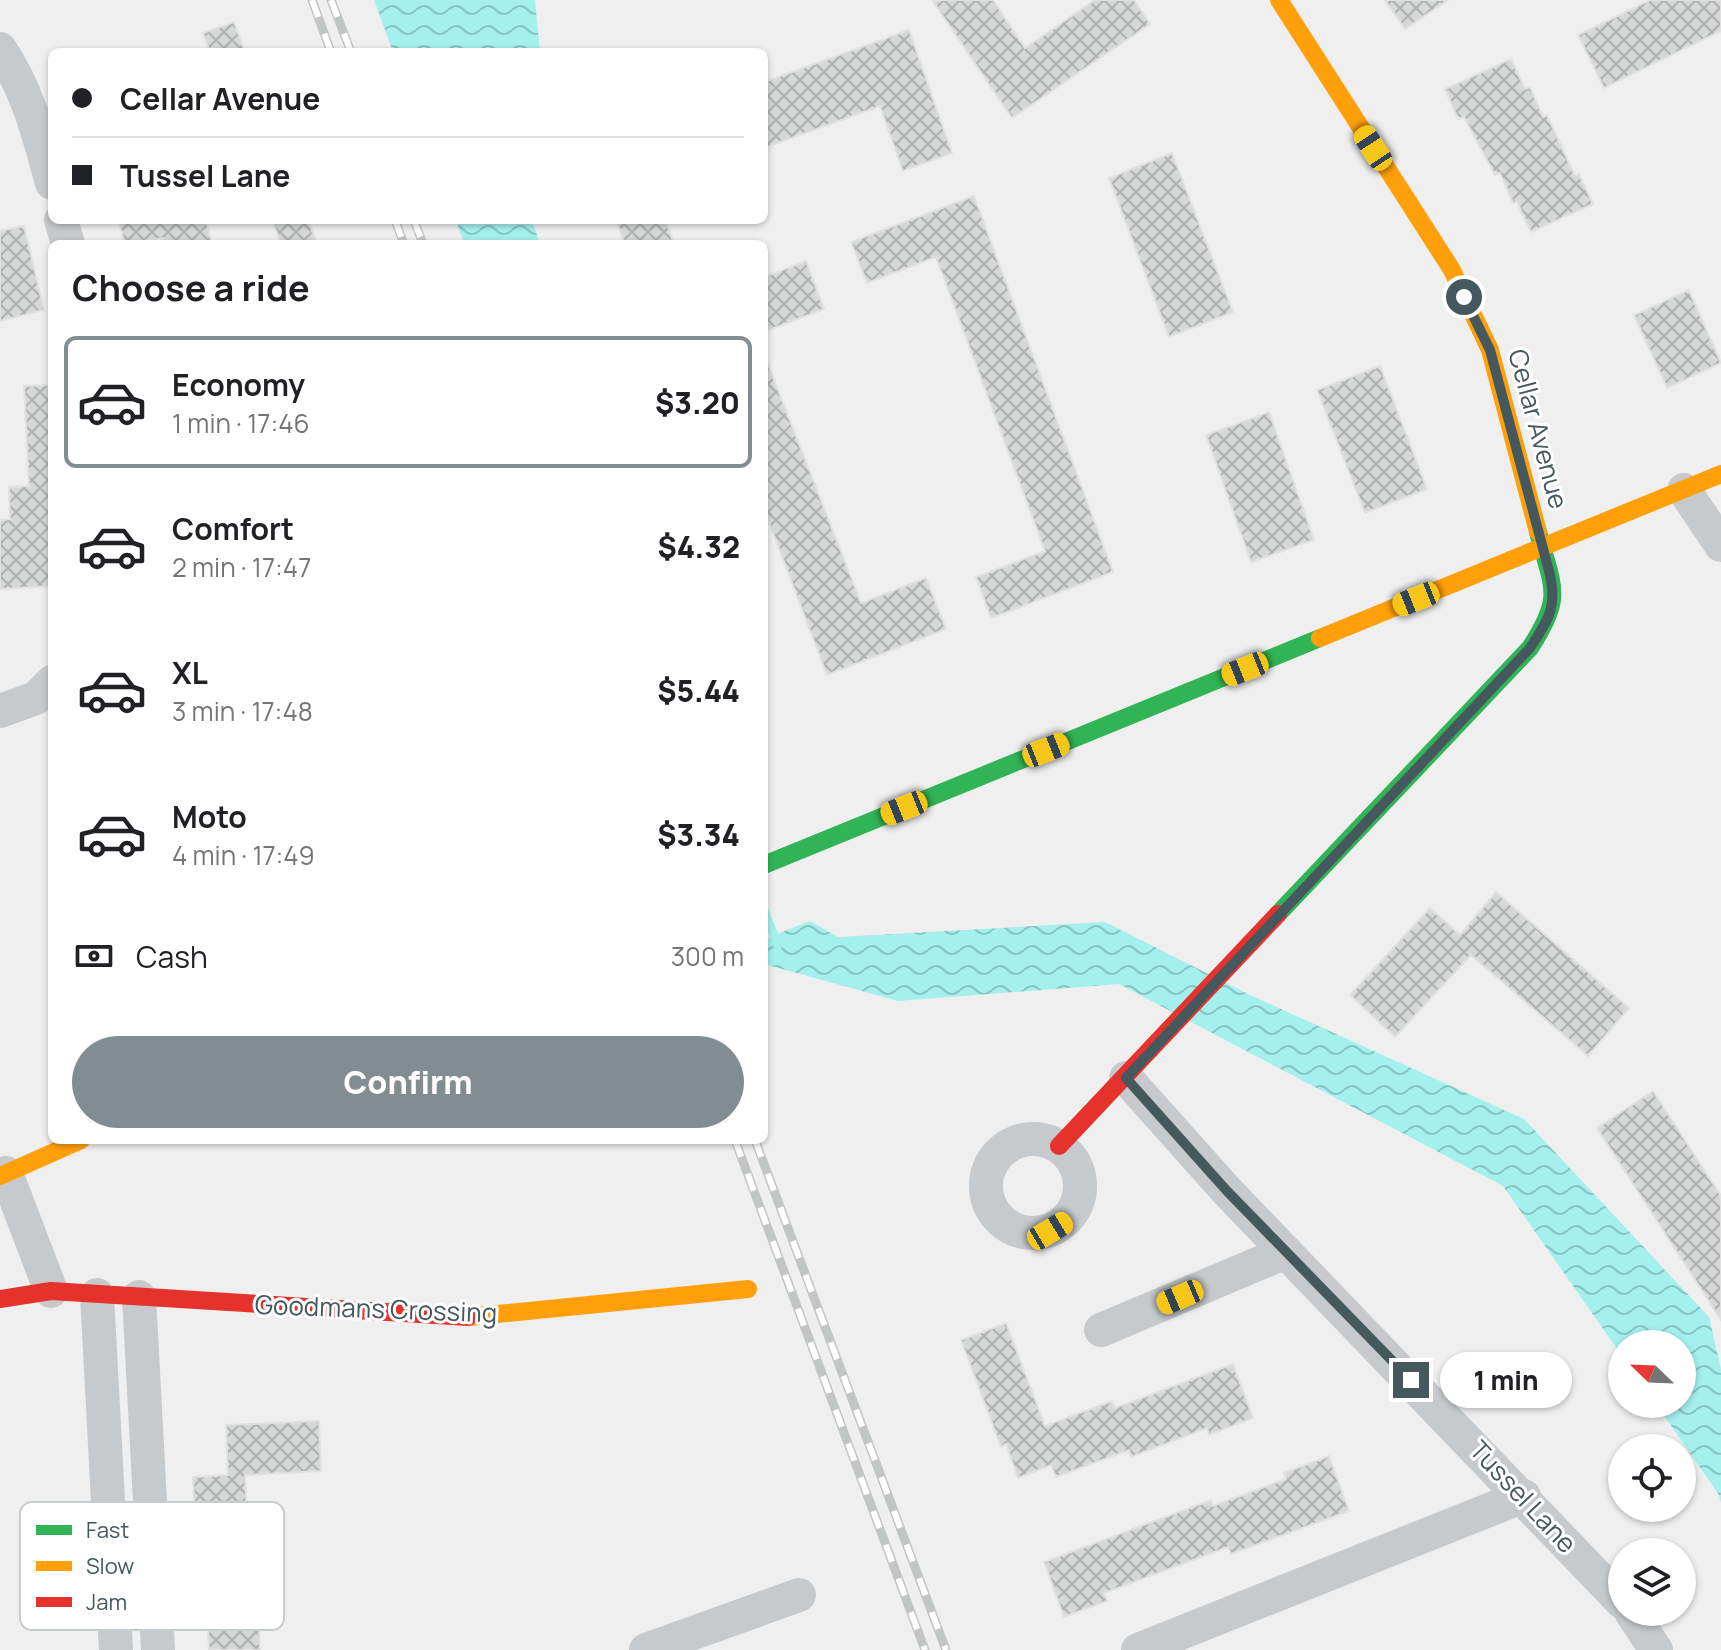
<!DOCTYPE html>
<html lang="en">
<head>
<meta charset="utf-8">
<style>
  :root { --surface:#fff; --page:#f6f6f6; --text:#202124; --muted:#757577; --line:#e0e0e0; --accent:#818d90 }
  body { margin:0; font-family:Manrope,sans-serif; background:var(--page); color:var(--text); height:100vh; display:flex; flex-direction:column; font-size:30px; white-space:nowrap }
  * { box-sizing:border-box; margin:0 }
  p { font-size:26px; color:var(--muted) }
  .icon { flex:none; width:44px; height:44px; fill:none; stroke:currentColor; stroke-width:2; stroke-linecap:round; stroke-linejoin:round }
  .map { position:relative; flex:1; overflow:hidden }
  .drawer { position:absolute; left:48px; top:240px; width:720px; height:904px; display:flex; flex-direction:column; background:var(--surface); border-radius:12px; box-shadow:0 2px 6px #0004 }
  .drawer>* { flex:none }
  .hud { position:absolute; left:48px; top:48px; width:720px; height:176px; border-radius:12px; box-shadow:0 2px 6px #0004; display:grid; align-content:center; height:176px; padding:0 24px; background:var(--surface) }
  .needle { width:52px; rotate:293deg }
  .fabs { position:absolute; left:1608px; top:1330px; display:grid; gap:16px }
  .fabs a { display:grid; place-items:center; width:88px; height:88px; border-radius:50%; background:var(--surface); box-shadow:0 2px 6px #0004; font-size:40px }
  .end { position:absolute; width:36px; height:36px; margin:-18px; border:10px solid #45585d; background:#fff; box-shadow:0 0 0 4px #fff }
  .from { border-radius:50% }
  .bubble { position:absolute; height:56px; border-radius:28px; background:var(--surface); box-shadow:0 2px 6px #0004; font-size:26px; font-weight:800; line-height:56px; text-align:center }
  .car { position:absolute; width:24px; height:48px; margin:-24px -12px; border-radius:10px; box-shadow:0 0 6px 2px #0007; background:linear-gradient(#f5c518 24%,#345 0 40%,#f5c518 0 76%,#345 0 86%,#f5c518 0) }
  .hud b { display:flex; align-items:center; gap:28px; height:76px; font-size:30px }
  .hud b+b { border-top:2px solid var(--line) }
  .hud i { width:20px; height:20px; background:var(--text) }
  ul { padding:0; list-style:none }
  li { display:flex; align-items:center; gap:24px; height:132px; margin:0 16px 12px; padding:0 8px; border:4px solid transparent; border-radius:12px }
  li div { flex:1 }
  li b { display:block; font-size:30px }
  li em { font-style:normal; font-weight:800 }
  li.current { border-color:var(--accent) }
  li>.icon { width:72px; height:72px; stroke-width:1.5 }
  h2 { padding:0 24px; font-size:36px; line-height:96px }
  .pay { display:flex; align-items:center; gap:20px; height:88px; padding:0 24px; font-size:30px }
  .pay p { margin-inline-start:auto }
  .action { display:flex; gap:16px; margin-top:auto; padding:16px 24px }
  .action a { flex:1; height:92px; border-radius:48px; background:var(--accent); color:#fff; font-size:32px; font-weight:800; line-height:92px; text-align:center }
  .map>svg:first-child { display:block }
  .water { fill:url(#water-waves) }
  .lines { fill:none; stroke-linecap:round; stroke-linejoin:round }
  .stream { stroke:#a4f0ed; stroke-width:9 }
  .building { fill:url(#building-cross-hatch); stroke:#e1e1e2; stroke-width:2 }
  .street { stroke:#c6cacc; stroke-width:34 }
  .fast { stroke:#30b455; stroke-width:18 }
  .slow { stroke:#ff9f0a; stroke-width:18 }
  .jam { stroke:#e5322d; stroke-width:18 }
  .rail-casing { stroke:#c2c5c6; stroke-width:9 }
  .rail { stroke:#fff; stroke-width:6; stroke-dasharray:18; stroke-linecap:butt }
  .route { stroke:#45585d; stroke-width:10 }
  .labels { text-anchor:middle; stroke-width:6; stroke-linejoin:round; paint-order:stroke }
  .street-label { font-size:26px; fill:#45585d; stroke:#fff }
  .key { fill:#fff; stroke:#c7cdce; stroke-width:2 }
  .key-label { font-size:22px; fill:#45585d }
</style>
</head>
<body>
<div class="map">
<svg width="1721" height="1650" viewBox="0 0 1721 1650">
  <defs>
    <pattern id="water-waves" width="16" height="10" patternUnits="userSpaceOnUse" patternTransform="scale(2)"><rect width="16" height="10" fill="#a4f0ed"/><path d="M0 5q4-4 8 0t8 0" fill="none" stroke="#87c5c3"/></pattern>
    <pattern id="building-cross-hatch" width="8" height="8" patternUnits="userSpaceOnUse" patternTransform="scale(2)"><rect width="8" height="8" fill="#d6d8d8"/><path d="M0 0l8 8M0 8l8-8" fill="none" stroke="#afb2b2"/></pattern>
  </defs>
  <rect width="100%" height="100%" fill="#f0efef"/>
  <g class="water">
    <polygon points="374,0 535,0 540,52 393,52"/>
    <polygon points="456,220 532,220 540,244 464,244"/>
    <polygon points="810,921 838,937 1105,922 1250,995 1524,1119 1709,1317 1721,1369 1721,1503 1719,1495 1656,1404 1682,1404 1682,1344 1622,1344 1622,1356 1503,1186 1119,984 898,1001 764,964 764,939"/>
  </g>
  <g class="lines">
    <polyline class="stream" points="764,911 778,945"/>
  </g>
  <g class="building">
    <polygon points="932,0 993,0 1025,48 1095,0 1134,0 1150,24 1012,118"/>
    <polygon points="1385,0 1448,0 1405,29"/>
    <polygon points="1650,0 1721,0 1721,31 1604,88 1578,35"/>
    <polygon points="234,22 245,52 210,52 203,33"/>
    <polygon points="909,30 952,153 903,171 880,106 764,148 764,82"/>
    <polygon points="1511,59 1525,89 1530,87 1543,117 1547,115 1575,176 1579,174 1593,204 1531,232 1517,202 1513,203 1500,173 1495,175 1464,117 1458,119 1445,89"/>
    <polygon points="1172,153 1233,312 1169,337 1109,178"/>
    <polygon points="974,196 1113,572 991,618 976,577 1045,551 936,257 867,283 851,242"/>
    <polygon points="119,220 206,220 212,244 165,244 163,238 124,244"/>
    <polygon points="272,220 308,220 317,244 281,244"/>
    <polygon points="616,220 665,220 674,244 625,244"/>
    <polygon points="24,226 44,310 0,321 0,231"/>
    <polygon points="806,261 824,309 764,332 764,277"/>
    <polygon points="1689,290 1721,363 1667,388 1634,315"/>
    <polygon points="764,354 861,603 926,578 946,629 827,675 764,509"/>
    <polygon points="1380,366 1427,489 1365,513 1317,390"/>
    <polygon points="52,385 52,586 0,589 0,520 10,519 9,487 29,486 24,386"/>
    <polygon points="1269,412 1314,540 1251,562 1206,435"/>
    <polygon points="1496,892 1629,1008 1588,1056 1471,955 1395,1037 1350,995 1430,908 1460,935"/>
    <polygon points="1653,1091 1721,1196 1721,1320 1597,1128"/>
    <polygon points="1006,1323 1045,1426 1112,1401 1115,1408 1233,1364 1253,1418 1209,1435 1207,1428 1131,1457 1129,1450 1056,1477 1051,1465 1018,1478 1006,1444 1001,1447 961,1340"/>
    <polygon points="319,1421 321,1471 245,1475 250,1565 256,1564 260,1650 209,1650 205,1566 197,1567 193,1477 228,1475 226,1425"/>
    <polygon points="1329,1456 1349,1511 1231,1554 1228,1547 1104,1593 1107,1601 1064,1617 1044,1562 1211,1500 1213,1506 1286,1479 1284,1473"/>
  </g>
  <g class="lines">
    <g class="street">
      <path d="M 0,49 C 28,90 39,136 52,183"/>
      <polyline points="61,220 68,244"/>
      <polyline points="1684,490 1721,545"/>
      <polyline points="0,711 36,698 52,682"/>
      <polyline points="1126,1078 1227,1191 1622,1602"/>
      <circle cx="1033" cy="1186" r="47"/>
      <polyline points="6,1173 51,1291"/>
      <polyline points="97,1295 116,1650"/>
      <polyline points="139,1297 158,1650"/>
      <polyline points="1101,1330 1286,1252"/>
      <polyline points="1631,1612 1656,1650"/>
      <polyline points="646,1650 799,1595"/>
      <polyline points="1138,1650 1524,1496"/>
    </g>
    <g class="fast">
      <polyline points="764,865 1320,638"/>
      <path d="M 1278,914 L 1530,648 C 1564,596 1553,589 1538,532"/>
    </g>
    <g class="slow">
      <polyline points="1279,0 1452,270 1490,350 1538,532"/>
      <polyline points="1320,638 1721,474"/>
      <polyline points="0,1176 81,1140"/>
      <polyline points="468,1317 748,1289"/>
    </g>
    <g class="jam">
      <polyline points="1059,1146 1278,914"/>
      <polyline points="0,1299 51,1291 468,1317"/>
    </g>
    <g class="rail-casing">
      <g id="rail">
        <polyline points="312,0 331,52"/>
        <polyline points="331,0 351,52"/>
        <polyline points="395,220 404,244"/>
        <polyline points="414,220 423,244"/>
        <polyline points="735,1140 925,1650"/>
        <polyline points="755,1140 946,1650"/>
      </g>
    </g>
    <use href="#rail" class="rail"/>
  </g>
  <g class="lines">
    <path class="route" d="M 1411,1380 L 1227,1191 L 1126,1078 L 1530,648 C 1549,619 1558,606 1549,571 L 1490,350 L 1464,297"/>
  </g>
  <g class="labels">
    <g class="street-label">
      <text transform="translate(1538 429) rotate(75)" y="9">Cellar Avenue</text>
      <text transform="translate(376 1309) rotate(2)" y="9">Goodmans Crossing</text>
      <text transform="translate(1523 1497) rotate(47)" y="9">Tussel Lane</text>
    </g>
  </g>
  <rect x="20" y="1502" width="264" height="128" rx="12" class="key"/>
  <rect x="36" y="1525" width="36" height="10" fill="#30b455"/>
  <rect x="36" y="1561" width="36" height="10" fill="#ff9f0a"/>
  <rect x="36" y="1597" width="36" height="10" fill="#e5322d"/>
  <g class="key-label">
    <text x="86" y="1538">Fast</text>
    <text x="86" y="1574">Slow</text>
    <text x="86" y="1610">Jam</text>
  </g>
</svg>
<div class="fabs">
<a><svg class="needle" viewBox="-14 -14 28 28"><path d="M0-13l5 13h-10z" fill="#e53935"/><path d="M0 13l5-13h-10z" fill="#757577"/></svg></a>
<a><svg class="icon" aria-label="locate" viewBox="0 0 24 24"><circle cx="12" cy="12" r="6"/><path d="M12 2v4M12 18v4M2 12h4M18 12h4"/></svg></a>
<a><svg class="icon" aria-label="layers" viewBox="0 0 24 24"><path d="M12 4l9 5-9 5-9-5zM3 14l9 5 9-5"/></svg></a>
</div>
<i class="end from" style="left:1464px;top:297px"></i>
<i class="end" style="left:1411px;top:1380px"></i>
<div class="bubble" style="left:1440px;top:1352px;width:132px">1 min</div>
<i class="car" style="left:1373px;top:148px;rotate:327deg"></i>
<i class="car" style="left:1416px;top:599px;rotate:248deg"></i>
<i class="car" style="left:1245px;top:669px;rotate:248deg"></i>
<i class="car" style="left:1046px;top:750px;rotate:68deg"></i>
<i class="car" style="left:904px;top:808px;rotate:248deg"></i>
<i class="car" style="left:1050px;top:1231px;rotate:59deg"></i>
<i class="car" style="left:1180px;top:1297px;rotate:247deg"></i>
<div class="hud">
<b><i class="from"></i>Cellar Avenue</b>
<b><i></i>Tussel Lane</b>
</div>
<section class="drawer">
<h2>Choose a ride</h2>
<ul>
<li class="current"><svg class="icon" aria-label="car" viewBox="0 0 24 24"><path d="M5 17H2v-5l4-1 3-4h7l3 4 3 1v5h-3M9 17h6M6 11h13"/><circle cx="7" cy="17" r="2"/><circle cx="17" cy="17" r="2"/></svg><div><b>Economy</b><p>1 min · 17:46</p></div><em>$3.20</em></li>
<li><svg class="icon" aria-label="car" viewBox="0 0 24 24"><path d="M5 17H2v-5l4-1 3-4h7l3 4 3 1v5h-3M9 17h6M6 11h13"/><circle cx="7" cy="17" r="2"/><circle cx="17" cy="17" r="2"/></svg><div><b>Comfort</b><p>2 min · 17:47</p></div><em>$4.32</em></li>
<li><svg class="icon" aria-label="car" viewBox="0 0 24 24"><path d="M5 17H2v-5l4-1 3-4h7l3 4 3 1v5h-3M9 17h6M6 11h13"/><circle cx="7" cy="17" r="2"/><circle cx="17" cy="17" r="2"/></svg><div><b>XL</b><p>3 min · 17:48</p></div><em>$5.44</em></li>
<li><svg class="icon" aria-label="car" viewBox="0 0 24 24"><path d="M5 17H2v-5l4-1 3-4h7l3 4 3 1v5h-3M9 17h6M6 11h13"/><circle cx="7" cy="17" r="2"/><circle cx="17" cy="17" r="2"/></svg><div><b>Moto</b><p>4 min · 17:49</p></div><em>$3.34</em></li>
</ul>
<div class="pay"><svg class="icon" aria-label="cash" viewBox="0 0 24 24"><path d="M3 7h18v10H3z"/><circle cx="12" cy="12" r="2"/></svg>Cash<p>300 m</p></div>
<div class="action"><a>Confirm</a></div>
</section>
</div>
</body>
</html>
